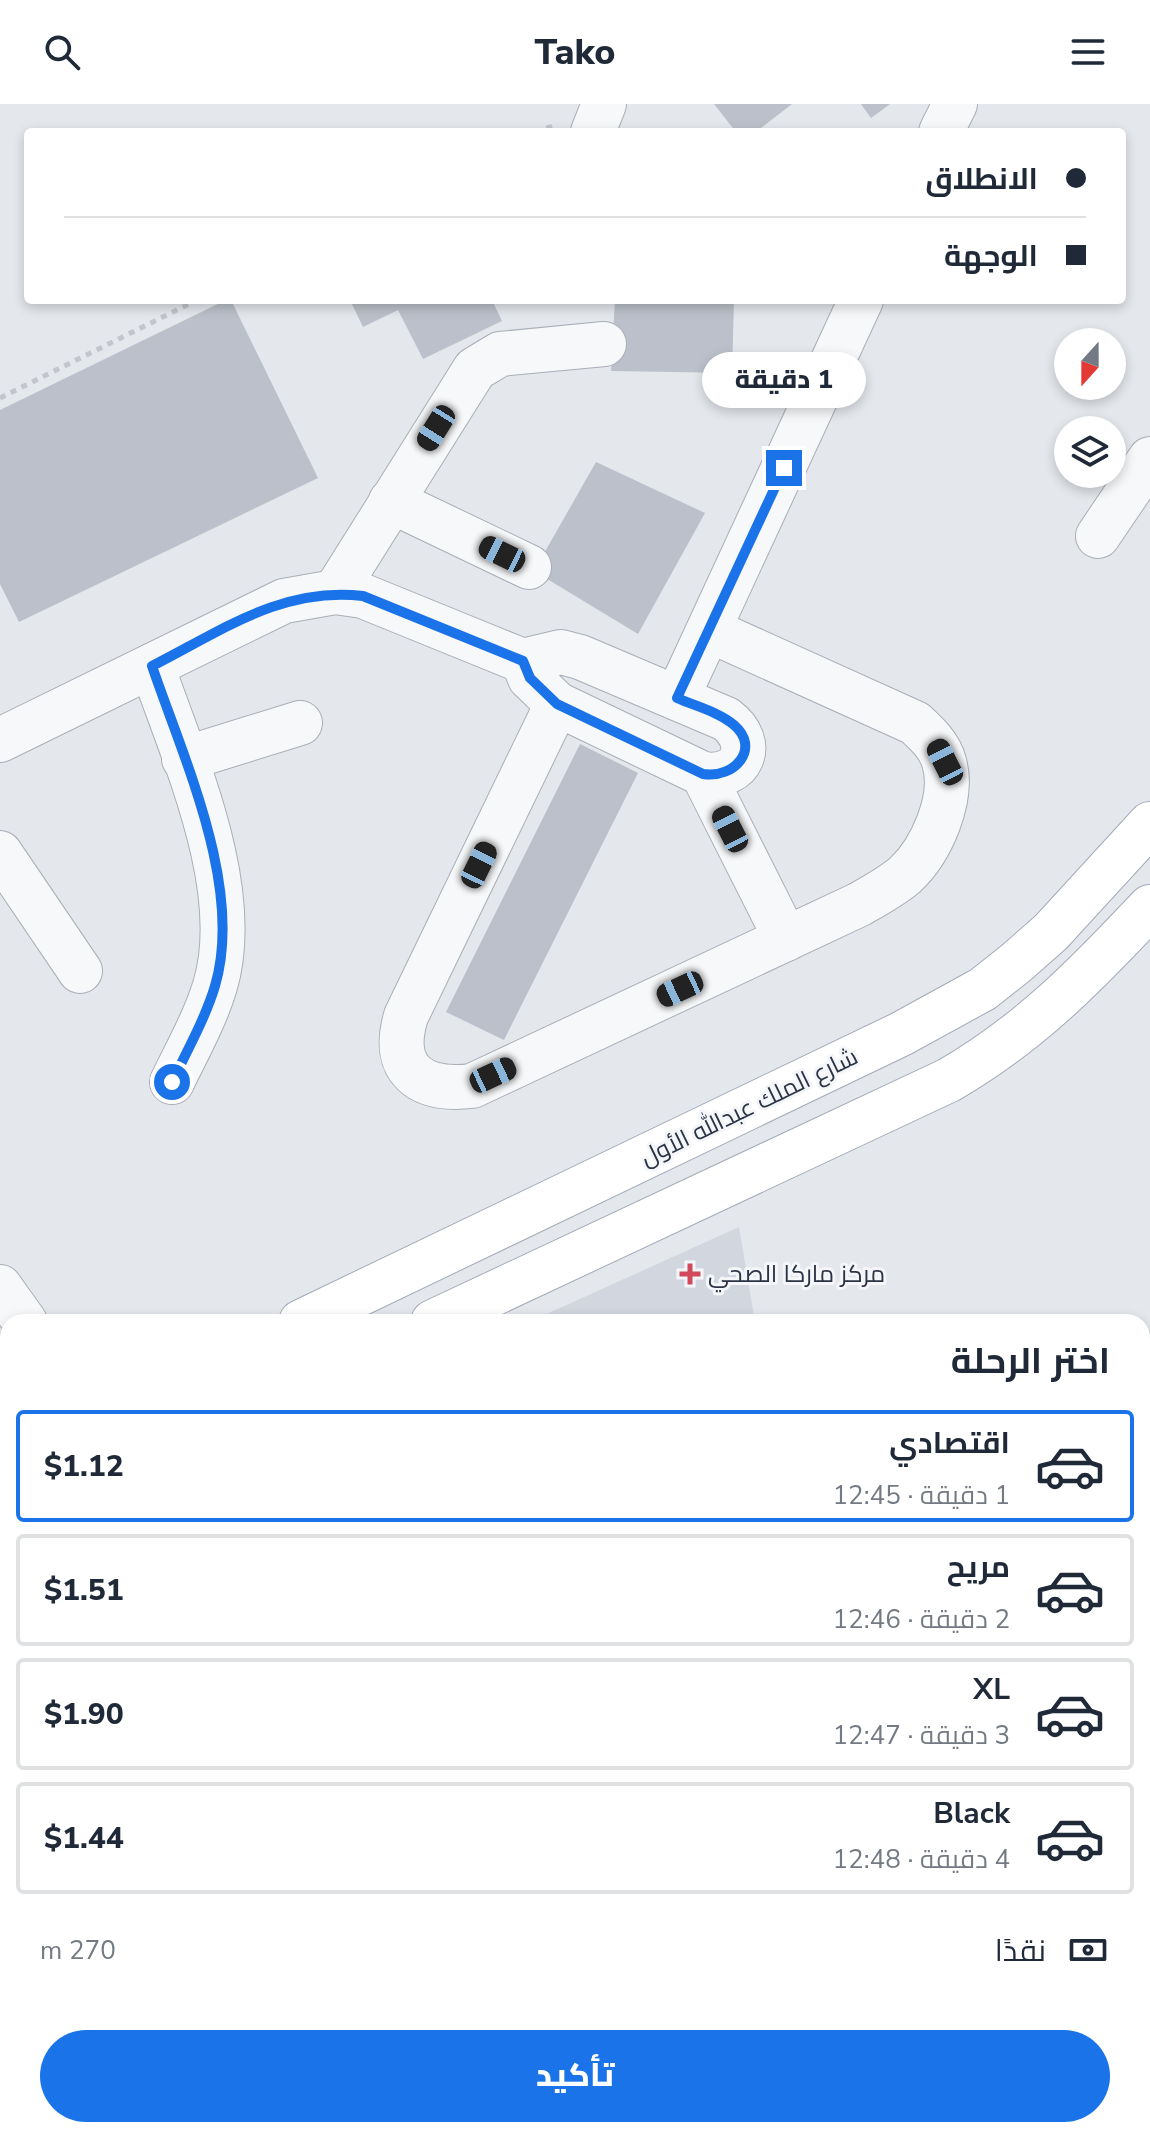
<!DOCTYPE html>
<html lang="ar">
<head>
<meta charset="utf-8">
<style>
  :root { --surface:#fff; --page:#f2f2f3; --text:#1f2937; --muted:#747a83; --line:#e0e1e3; --accent:#1a73e8 }
  body { margin:0; font-family:"Nunito Sans",Cairo,sans-serif; background:var(--page); color:var(--text); direction:rtl; height:100vh; display:flex; flex-direction:column; font-size:30px; white-space:nowrap }
  * { box-sizing:border-box; margin:0 }
  p { font-size:26px; color:var(--muted) }
  .icon { flex:none; width:44px; height:44px; fill:none; stroke:currentColor; stroke-width:2; stroke-linecap:round; stroke-linejoin:round }
  .map { position:relative; flex:1; overflow:hidden; direction:ltr }
  .sheet { position:absolute; left:0px; top:1210px; width:1150px; height:824px; display:flex; flex-direction:column; background:var(--surface); border-radius:24px 24px 0 0; box-shadow:0 4px 12px #0003; direction:rtl }
  .sheet>* { flex:none }
  .top-card { position:absolute; left:24px; top:24px; width:1102px; height:176px; border-radius:8px; box-shadow:0 4px 12px #0003; direction:rtl; display:grid; align-content:center; height:176px; padding:0 40px; background:var(--surface) }
  .needle { width:52px; rotate:201deg }
  .buttons { position:absolute; left:1054px; top:224px; display:grid; gap:16px }
  .buttons a { display:grid; place-items:center; width:72px; height:72px; border-radius:50%; background:var(--surface); box-shadow:0 4px 12px #0003; font-size:40px }
  .end { position:absolute; width:36px; height:36px; margin:-18px; border:10px solid #1a73e8; background:#fff; box-shadow:0 0 0 4px #fff }
  .from { border-radius:50% }
  .bubble { position:absolute; height:56px; border-radius:28px; background:var(--surface); box-shadow:0 4px 12px #0003; font-size:26px; font-weight:800; line-height:56px; text-align:center; direction:rtl }
  .car { position:absolute; width:24px; height:48px; margin:-24px -12px; border-radius:10px; box-shadow:0 0 6px 2px #0007; background:linear-gradient(#222 24%,#8ab4d8 0 40%,#222 0 76%,#8ab4d8 0 86%,#222 0) }
  .top-card b { display:flex; align-items:center; gap:28px; height:76px; font-size:30px }
  .top-card b+b { border-top:2px solid var(--line) }
  .top-card i { width:20px; height:20px; background:var(--text) }
  ul { padding:0; list-style:none }
  li { display:flex; align-items:center; gap:24px; height:112px; margin:0 16px 12px; padding:0 24px; border:4px solid var(--line); border-radius:8px }
  li div { flex:1 }
  li b { display:block; font-size:30px }
  li em { font-style:normal; font-weight:800 }
  li.current { border-color:var(--accent) }
  li>.icon { width:72px; height:72px; stroke-width:1.5 }
  h2 { padding:0 40px; font-size:36px; line-height:96px }
  .pay { display:flex; align-items:center; gap:20px; height:88px; padding:0 40px; font-size:30px }
  .pay p { margin-inline-start:auto }
  .action { display:flex; gap:16px; margin-top:auto; padding:16px 40px }
  .action a { flex:1; height:92px; border-radius:48px; background:var(--accent); color:#fff; font-size:32px; font-weight:800; line-height:92px; text-align:center }
  header { display:flex; justify-content:space-between; align-items:center; height:104px; padding:0 40px; background:var(--surface); font-size:36px; font-weight:800 }
  .map>svg:first-child { display:block }
  .built { fill:#d2d6de }
  .building { fill:#bbc0ca }
  .lines { fill:none; stroke-linecap:round; stroke-linejoin:round }
  .minor-casing { stroke:#a9aeb7; stroke-width:46 }
  .major-casing { stroke:#a3abb8; stroke-width:46 }
  .path { stroke:#c2c5cb; stroke-width:5; stroke-dasharray:6 6; stroke-linecap:butt }
  .minor { stroke:#f7f8fa; stroke-width:44 }
  .major { stroke:#fff; stroke-width:44 }
  .rail { stroke:#7d8696; stroke-width:6; stroke-dasharray:4 8; stroke-linecap:butt }
  .route { stroke:#1a73e8; stroke-width:10 }
  .poi-dot { fill:#d1495b; stroke:#f4f6f9; stroke-width:3 }
  .labels { text-anchor:middle; stroke-width:6; stroke-linejoin:round; paint-order:stroke }
  .street-label { font-size:24px; fill:#2b3445; stroke:#f4f6f9 }
  .poi-label { font-size:24px; fill:#2b3445; stroke:#f4f6f9; text-anchor:start }
</style>
</head>
<body>
<header><svg class="icon" aria-label="menu" viewBox="0 0 24 24"><path d="M4 6h16M4 12h16M4 18h16"/></svg>Tako<svg class="icon" aria-label="search" viewBox="0 0 24 24"><circle cx="10" cy="10" r="6"/><path d="M15 15l6 6"/></svg></header>
<div class="map">
<svg width="1150" height="2034" viewBox="0 0 1150 2034">
  <rect width="100%" height="100%" fill="#e4e7ec"/>
  <polygon class="built" points="739,1123 755,1218 529,1218"/>
  <g class="building">
    <polygon points="714,0 792,0 756,28 736,28"/>
    <polygon points="861,0 890,0 871,14"/>
    <polygon points="226,196 231,196 318,374 19,518 0,480 0,306"/>
    <polygon points="350,196 492,196 502,217 423,255 398,206 363,223"/>
    <polygon points="615,196 734,196 732,269 611,267"/>
    <polygon points="596,358 705,409 638,530 534,467"/>
    <polygon points="580,640 638,669 504,936 446,908"/>
    <polygon points="8,1478 8,2026 292,2026 285,2034 0,2034 0,1482"/>
  </g>
  <g class="lines">
    <g class="minor-casing">
      <g id="minor">
        <polyline points="593,28 604,0"/>
        <polyline points="941,28 955,0"/>
        <polyline points="391,397 529,463"/>
        <polyline points="1098,432 1150,355"/>
        <polyline points="335,488 475,265 500,250 604,240"/>
        <path d="M 152,562 C 184,655 244,785 215,882 C 205,915 187,947 172,978"/>
        <polyline points="677,594 861,196"/>
        <path d="M 557,600 L 406,912 C 390,966 420,988 472,982 L 858,801 C 874,792 891,783 905,771 C 931,747 955,694 944,658 C 940,642 927,630 915,619 L 709,526"/>
        <path d="M 0,636 L 284,497 L 335,488 L 363,492 L 523,557 L 561,548 L 580,553 L 726,615 C 758,639 743,676 703,670 L 557,600 L 530,574 L 523,557"/>
        <polyline points="184,655 300,619"/>
        <polyline points="703,670 786,835"/>
        <polyline points="0,749 80,867"/>
        <polyline points="0,1183 25,1218"/>
        <polyline points="0,1275 8,1287"/>
      </g>
    </g>
    <g class="major-casing">
      <g id="major">
        <polyline points="301,1218 901,930 983,885 1017,858 1051,828 1150,720"/>
        <path d="M 433,1218 L 949,976 C 1030,929 1086,871 1150,803"/>
        <polyline points="0,1376 8,1372"/>
        <polyline points="0,1423 8,1419"/>
      </g>
    </g>
    <g class="path">
      <polyline points="535,28 553,22"/>
      <polyline points="0,294 197,196"/>
    </g>
    <use href="#minor" class="minor"/>
    <use href="#major" class="major"/>
    <g class="rail">
      <polyline points="1142,1823 1150,1811"/>
      <polyline points="995,2034 1000,2026"/>
    </g>
  </g>
  <g class="lines">
    <path class="route" d="M 172,978 C 187,947 205,915 215,882 C 244,784 184,656 152,562 C 221,527 283,482 363,492 L 523,557 L 530,574 L 557,600 L 703,670 C 735,675 761,644 734,621 C 719,608 695,602 677,594 L 784,364"/>
  </g>
  <path class="poi-dot" d="M686 1158h8v8h8v8h-8v8h-8v-8h-8v-8h8z"/>
  <g class="labels">
    <g class="street-label">
      <text transform="translate(749 1003) rotate(-26)" y="8">شارع الملك عبدالله الأول</text>
    </g>
    <g class="poi-label">
      <text x="708" y="1178">مركز ماركا الصحي</text>
    </g>
  </g>
</svg>
<div class="buttons">
<a><svg class="needle" viewBox="-14 -14 28 28"><path d="M0-13l5 13h-10z" fill="#e53935"/><path d="M0 13l5-13h-10z" fill="#747a83"/></svg></a>
<a><svg class="icon" aria-label="layers" viewBox="0 0 24 24"><path d="M12 4l9 5-9 5-9-5zM3 14l9 5 9-5"/></svg></a>
</div>
<i class="end from" style="left:172px;top:978px"></i>
<i class="end" style="left:784px;top:364px"></i>
<div class="bubble" style="left:702px;top:248px;width:164px">1 دقيقة</div>
<i class="car" style="left:436px;top:324px;rotate:212deg"></i>
<i class="car" style="left:502px;top:450px;rotate:296deg"></i>
<i class="car" style="left:945px;top:658px;rotate:333deg"></i>
<i class="car" style="left:730px;top:725px;rotate:333deg"></i>
<i class="car" style="left:479px;top:761px;rotate:26deg"></i>
<i class="car" style="left:680px;top:885px;rotate:245deg"></i>
<i class="car" style="left:493px;top:971px;rotate:65deg"></i>
<div class="top-card">
<b><i class="from"></i>الانطلاق</b>
<b><i></i>الوجهة</b>
</div>
<section class="sheet">
<h2>اختر الرحلة</h2>
<ul>
<li class="current"><svg class="icon" aria-label="car" viewBox="0 0 24 24"><path d="M5 17H2v-5l4-1 3-4h7l3 4 3 1v5h-3M9 17h6M6 11h13"/><circle cx="7" cy="17" r="2"/><circle cx="17" cy="17" r="2"/></svg><div><b>اقتصادي</b><p>1 دقيقة · 12:45</p></div><em>$1.12</em></li>
<li><svg class="icon" aria-label="car" viewBox="0 0 24 24"><path d="M5 17H2v-5l4-1 3-4h7l3 4 3 1v5h-3M9 17h6M6 11h13"/><circle cx="7" cy="17" r="2"/><circle cx="17" cy="17" r="2"/></svg><div><b>مريح</b><p>2 دقيقة · 12:46</p></div><em>$1.51</em></li>
<li><svg class="icon" aria-label="car" viewBox="0 0 24 24"><path d="M5 17H2v-5l4-1 3-4h7l3 4 3 1v5h-3M9 17h6M6 11h13"/><circle cx="7" cy="17" r="2"/><circle cx="17" cy="17" r="2"/></svg><div><b>XL</b><p>3 دقيقة · 12:47</p></div><em>$1.90</em></li>
<li><svg class="icon" aria-label="car" viewBox="0 0 24 24"><path d="M5 17H2v-5l4-1 3-4h7l3 4 3 1v5h-3M9 17h6M6 11h13"/><circle cx="7" cy="17" r="2"/><circle cx="17" cy="17" r="2"/></svg><div><b>Black</b><p>4 دقيقة · 12:48</p></div><em>$1.44</em></li>
</ul>
<div class="pay"><svg class="icon" aria-label="cash" viewBox="0 0 24 24"><path d="M3 7h18v10H3z"/><circle cx="12" cy="12" r="2"/></svg>نقدًا<p>270 m</p></div>
<div class="action"><a>تأكيد</a></div>
</section>
</div>
</body>
</html>
